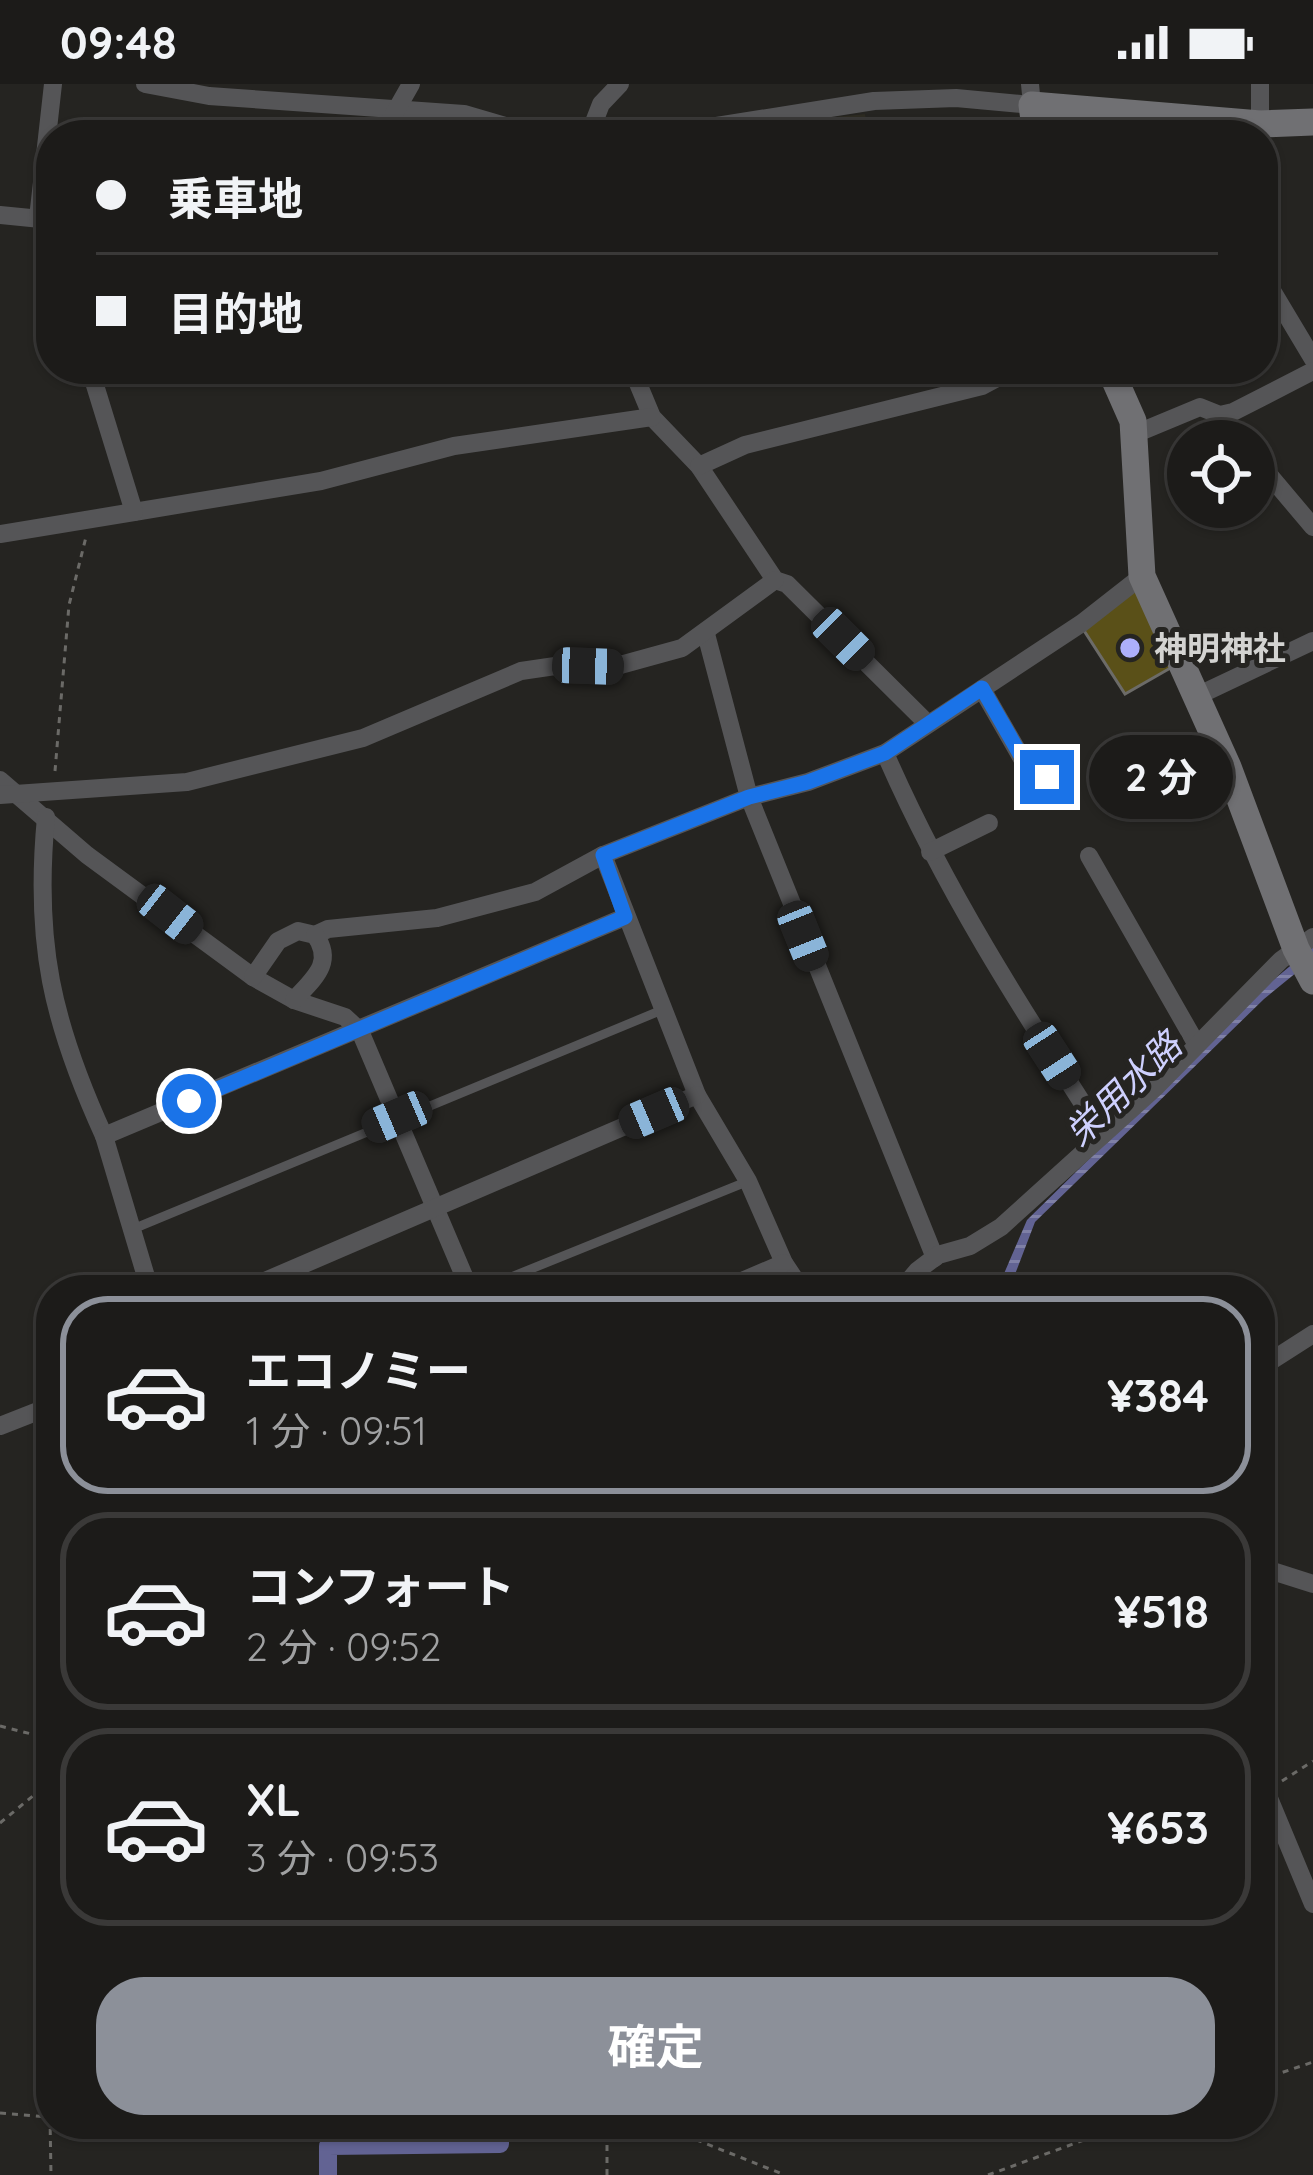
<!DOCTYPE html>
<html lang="ja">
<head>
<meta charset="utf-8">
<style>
  :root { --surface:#1c1b19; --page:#252422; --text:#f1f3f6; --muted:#a0a1a2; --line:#3a3938; --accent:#8c9099 }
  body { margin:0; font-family:Quicksand,"Noto Sans JP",sans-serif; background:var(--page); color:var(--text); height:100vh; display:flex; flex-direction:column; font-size:45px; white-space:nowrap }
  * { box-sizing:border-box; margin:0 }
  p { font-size:39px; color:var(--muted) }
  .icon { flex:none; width:66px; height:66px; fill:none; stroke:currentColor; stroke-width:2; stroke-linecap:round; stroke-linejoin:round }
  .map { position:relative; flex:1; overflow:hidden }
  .drawer { position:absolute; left:36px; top:1191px; width:1239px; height:864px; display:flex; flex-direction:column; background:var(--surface); border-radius:48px; box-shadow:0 3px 9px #0004,0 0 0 3px var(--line) }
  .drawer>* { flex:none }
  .top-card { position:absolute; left:36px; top:36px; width:1242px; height:264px; border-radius:48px; box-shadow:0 3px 9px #0004,0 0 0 3px var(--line); display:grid; align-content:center; height:264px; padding:0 60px; background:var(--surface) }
  .buttons { position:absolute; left:1167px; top:336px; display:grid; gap:24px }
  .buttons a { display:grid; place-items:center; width:108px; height:108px; border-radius:50%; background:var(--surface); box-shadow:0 3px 9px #0004,0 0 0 3px var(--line); font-size:60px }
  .end { position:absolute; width:54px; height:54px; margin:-27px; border:15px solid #1a73e8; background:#fff; box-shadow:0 0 0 6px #fff }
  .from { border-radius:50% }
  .bubble { position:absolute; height:84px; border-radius:42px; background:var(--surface); box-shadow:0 3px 9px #0004,0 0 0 3px var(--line); font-size:39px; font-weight:700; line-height:84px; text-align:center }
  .car { position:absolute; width:36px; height:72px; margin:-36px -18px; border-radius:15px; box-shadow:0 0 9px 3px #0007; background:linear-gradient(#222 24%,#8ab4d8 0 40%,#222 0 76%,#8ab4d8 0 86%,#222 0) }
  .top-card b { display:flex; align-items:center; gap:42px; height:114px; font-size:45px }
  .top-card b+b { border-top:3px solid var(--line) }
  .top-card i { width:30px; height:30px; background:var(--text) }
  ul { padding:21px 0 0; list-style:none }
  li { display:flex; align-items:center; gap:36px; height:198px; margin:0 24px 18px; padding:0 36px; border:6px solid var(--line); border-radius:48px }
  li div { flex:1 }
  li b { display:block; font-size:45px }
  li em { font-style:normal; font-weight:700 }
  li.selected { border-color:var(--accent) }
  li>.icon { width:108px; height:108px; stroke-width:1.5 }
  .action { display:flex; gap:24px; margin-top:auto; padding:24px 60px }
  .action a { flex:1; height:138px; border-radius:48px; background:var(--accent); color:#fff; font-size:48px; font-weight:700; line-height:138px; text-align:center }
  .status { display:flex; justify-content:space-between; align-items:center; height:84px; padding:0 60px; background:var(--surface); direction:ltr }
  .status svg { height:33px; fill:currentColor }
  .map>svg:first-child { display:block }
  .built { fill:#2d2b22 }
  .water { fill:url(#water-rules) }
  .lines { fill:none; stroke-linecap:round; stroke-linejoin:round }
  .canal { stroke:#626393; stroke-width:18 }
  .building { fill:#5a5018; stroke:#6c6b68; stroke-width:3 }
  .path { stroke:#6b6a67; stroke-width:3; stroke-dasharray:6 6; stroke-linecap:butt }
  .lane { stroke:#555557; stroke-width:9 }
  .street { stroke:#555557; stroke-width:18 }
  .secondary { stroke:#707073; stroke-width:27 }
  .route { stroke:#1a73e8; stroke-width:15 }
  .poi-dot { fill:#adaffb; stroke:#252421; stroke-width:4.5 }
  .labels { text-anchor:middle; stroke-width:10; stroke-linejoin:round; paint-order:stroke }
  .poi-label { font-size:33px; font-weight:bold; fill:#d3d3d1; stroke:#252421; text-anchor:start }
  .water-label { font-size:36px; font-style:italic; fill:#ced0fe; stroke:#252421 }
</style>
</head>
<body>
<div class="status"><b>09:48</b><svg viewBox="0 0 49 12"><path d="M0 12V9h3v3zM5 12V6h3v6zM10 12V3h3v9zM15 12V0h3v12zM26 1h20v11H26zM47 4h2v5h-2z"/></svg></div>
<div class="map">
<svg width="1313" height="2091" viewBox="0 0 1313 2091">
  <defs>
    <pattern id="water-rules" width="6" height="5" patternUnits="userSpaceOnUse" patternTransform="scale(3)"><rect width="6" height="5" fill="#626393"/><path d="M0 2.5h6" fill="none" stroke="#7f80a6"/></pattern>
  </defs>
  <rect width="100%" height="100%" fill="#252421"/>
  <polygon class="built" points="865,30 869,51 808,51 806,36"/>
  <polygon class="water" points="1313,863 1313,875 1264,915 1035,1138 1009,1206 997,1206 1027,1136 1259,908"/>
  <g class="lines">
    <g class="canal">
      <polyline points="498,2040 499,2042"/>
      <polyline points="550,2040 595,2040"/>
      <polyline points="328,2091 328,2062 500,2060 500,2056"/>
    </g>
  </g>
  <polygon class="building" points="1135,501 1174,582 1125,610 1083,545"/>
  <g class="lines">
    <g class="path">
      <polyline points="55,687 69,521 86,453"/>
      <polyline points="0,1642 51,1655"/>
      <polyline points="1282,1697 1313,1677"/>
      <polyline points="0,1739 51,1697"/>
      <polyline points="1260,1996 1313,1978"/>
      <polyline points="0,2029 49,2033"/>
      <polyline points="50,2033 51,2091"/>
      <polyline points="146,2040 329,2050 674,2047 785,2091"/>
      <polyline points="607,2091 607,2040"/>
      <polyline points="988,2091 1128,2040"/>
    </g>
    <g class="lane">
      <polyline points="133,1145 662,926"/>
      <polyline points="479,1206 746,1098"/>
    </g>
    <g class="street">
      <polyline points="145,0 209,12 464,30 536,51"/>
      <polyline points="1254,47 1260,40 1260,0"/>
      <polyline points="382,51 411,0"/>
      <polyline points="589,51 601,20 620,0"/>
      <polyline points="660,51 874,17 956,14 1032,21 1030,0"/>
      <polyline points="0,131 51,136"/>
      <polyline points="38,134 53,0"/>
      <polyline points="1271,205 1313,275"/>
      <polyline points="632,285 652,333 699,382 775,496 787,500 927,639"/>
      <polyline points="1220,331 1240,357"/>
      <polyline points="1135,350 1200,323 1220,331 1233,328 1313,287"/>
      <polyline points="1254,373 1313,443"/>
      <polyline points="699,382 745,361 982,302 1014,285"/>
      <polyline points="134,428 321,397 454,362 652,333"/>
      <polyline points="0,450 134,428 90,285"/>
      <polyline points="706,550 749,713 935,1174"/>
      <polyline points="982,605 1036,699"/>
      <polyline points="1197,612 1313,557"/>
      <path d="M 885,669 C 944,805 1023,927 1103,1051"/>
      <polyline points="0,696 87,771 253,893 294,916 345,933 360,947 470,1206"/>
      <polyline points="0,711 187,698 363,654 521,587 562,581 613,583 682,564 775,496"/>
      <path d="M 46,733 C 34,859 52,938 104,1052"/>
      <polyline points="930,768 989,739"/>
      <polyline points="603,771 697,1011 748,1097 784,1179 802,1206"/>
      <polyline points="1089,772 1197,961"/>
      <polyline points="253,893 278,857 298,847 315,851 328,845 437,834 535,808 603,771 749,713 808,698 885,669 1082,539 1142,492"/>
      <path d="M 294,916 C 313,895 335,879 315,851"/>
      <polyline points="150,1206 104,1052 625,833"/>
      <polyline points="244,1206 697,1011"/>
      <polyline points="721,1206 784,1179"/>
      <polyline points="901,1206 917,1187 938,1171 970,1162 1001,1143 1157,1002 1281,876 1313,853"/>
      <polyline points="1260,1284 1313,1250"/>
      <polyline points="0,1342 51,1322"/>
      <polyline points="1260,1483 1313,1500"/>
      <polyline points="1260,1709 1266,1707 1313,1820"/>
    </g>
    <g class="secondary">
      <polyline points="1036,51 1032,21 1260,40 1313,38"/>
      <polyline points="1110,285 1133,337 1142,492 1228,683 1296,865 1313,897"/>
    </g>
  </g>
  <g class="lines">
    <polyline class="route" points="189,1017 625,833 603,771 749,713 808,698 885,669 982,604 1036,698 1047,693"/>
  </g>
  <circle class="poi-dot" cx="1130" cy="564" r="12"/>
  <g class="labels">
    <g class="poi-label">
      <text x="1154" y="576">神明神社</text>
    </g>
    <g class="water-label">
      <text transform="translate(1123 1005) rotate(-44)" y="13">栄用水路</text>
    </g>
  </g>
</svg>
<div class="buttons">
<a><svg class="icon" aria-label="locate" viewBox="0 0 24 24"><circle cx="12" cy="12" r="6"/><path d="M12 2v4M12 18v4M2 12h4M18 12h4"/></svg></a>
</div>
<i class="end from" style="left:189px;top:1017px"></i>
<i class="end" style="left:1047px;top:693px"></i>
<div class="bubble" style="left:1089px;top:651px;width:144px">2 分</div>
<i class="car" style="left:843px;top:555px;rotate:135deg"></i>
<i class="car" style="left:588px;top:582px;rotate:92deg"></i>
<i class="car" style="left:170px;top:830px;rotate:128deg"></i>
<i class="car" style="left:803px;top:852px;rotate:158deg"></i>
<i class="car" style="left:1052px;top:972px;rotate:147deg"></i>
<i class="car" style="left:654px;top:1029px;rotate:247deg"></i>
<i class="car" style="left:397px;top:1033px;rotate:247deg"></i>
<div class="top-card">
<b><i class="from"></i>乗車地</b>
<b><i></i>目的地</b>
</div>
<section class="drawer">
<ul>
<li class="selected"><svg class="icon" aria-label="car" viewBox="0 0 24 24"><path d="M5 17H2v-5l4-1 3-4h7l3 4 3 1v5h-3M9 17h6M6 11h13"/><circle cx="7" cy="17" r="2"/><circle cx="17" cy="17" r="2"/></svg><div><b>エコノミー</b><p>1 分 · 09:51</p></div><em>¥384</em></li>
<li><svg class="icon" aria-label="car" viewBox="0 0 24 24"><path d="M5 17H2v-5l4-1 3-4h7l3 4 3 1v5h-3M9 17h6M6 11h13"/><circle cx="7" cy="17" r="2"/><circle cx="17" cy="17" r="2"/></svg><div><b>コンフォート</b><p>2 分 · 09:52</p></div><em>¥518</em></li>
<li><svg class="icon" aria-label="car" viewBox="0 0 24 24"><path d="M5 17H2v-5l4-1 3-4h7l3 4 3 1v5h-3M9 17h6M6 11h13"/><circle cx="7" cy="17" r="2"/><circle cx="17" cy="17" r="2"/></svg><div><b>XL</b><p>3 分 · 09:53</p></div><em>¥653</em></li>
</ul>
<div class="action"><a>確定</a></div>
</section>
</div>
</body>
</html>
